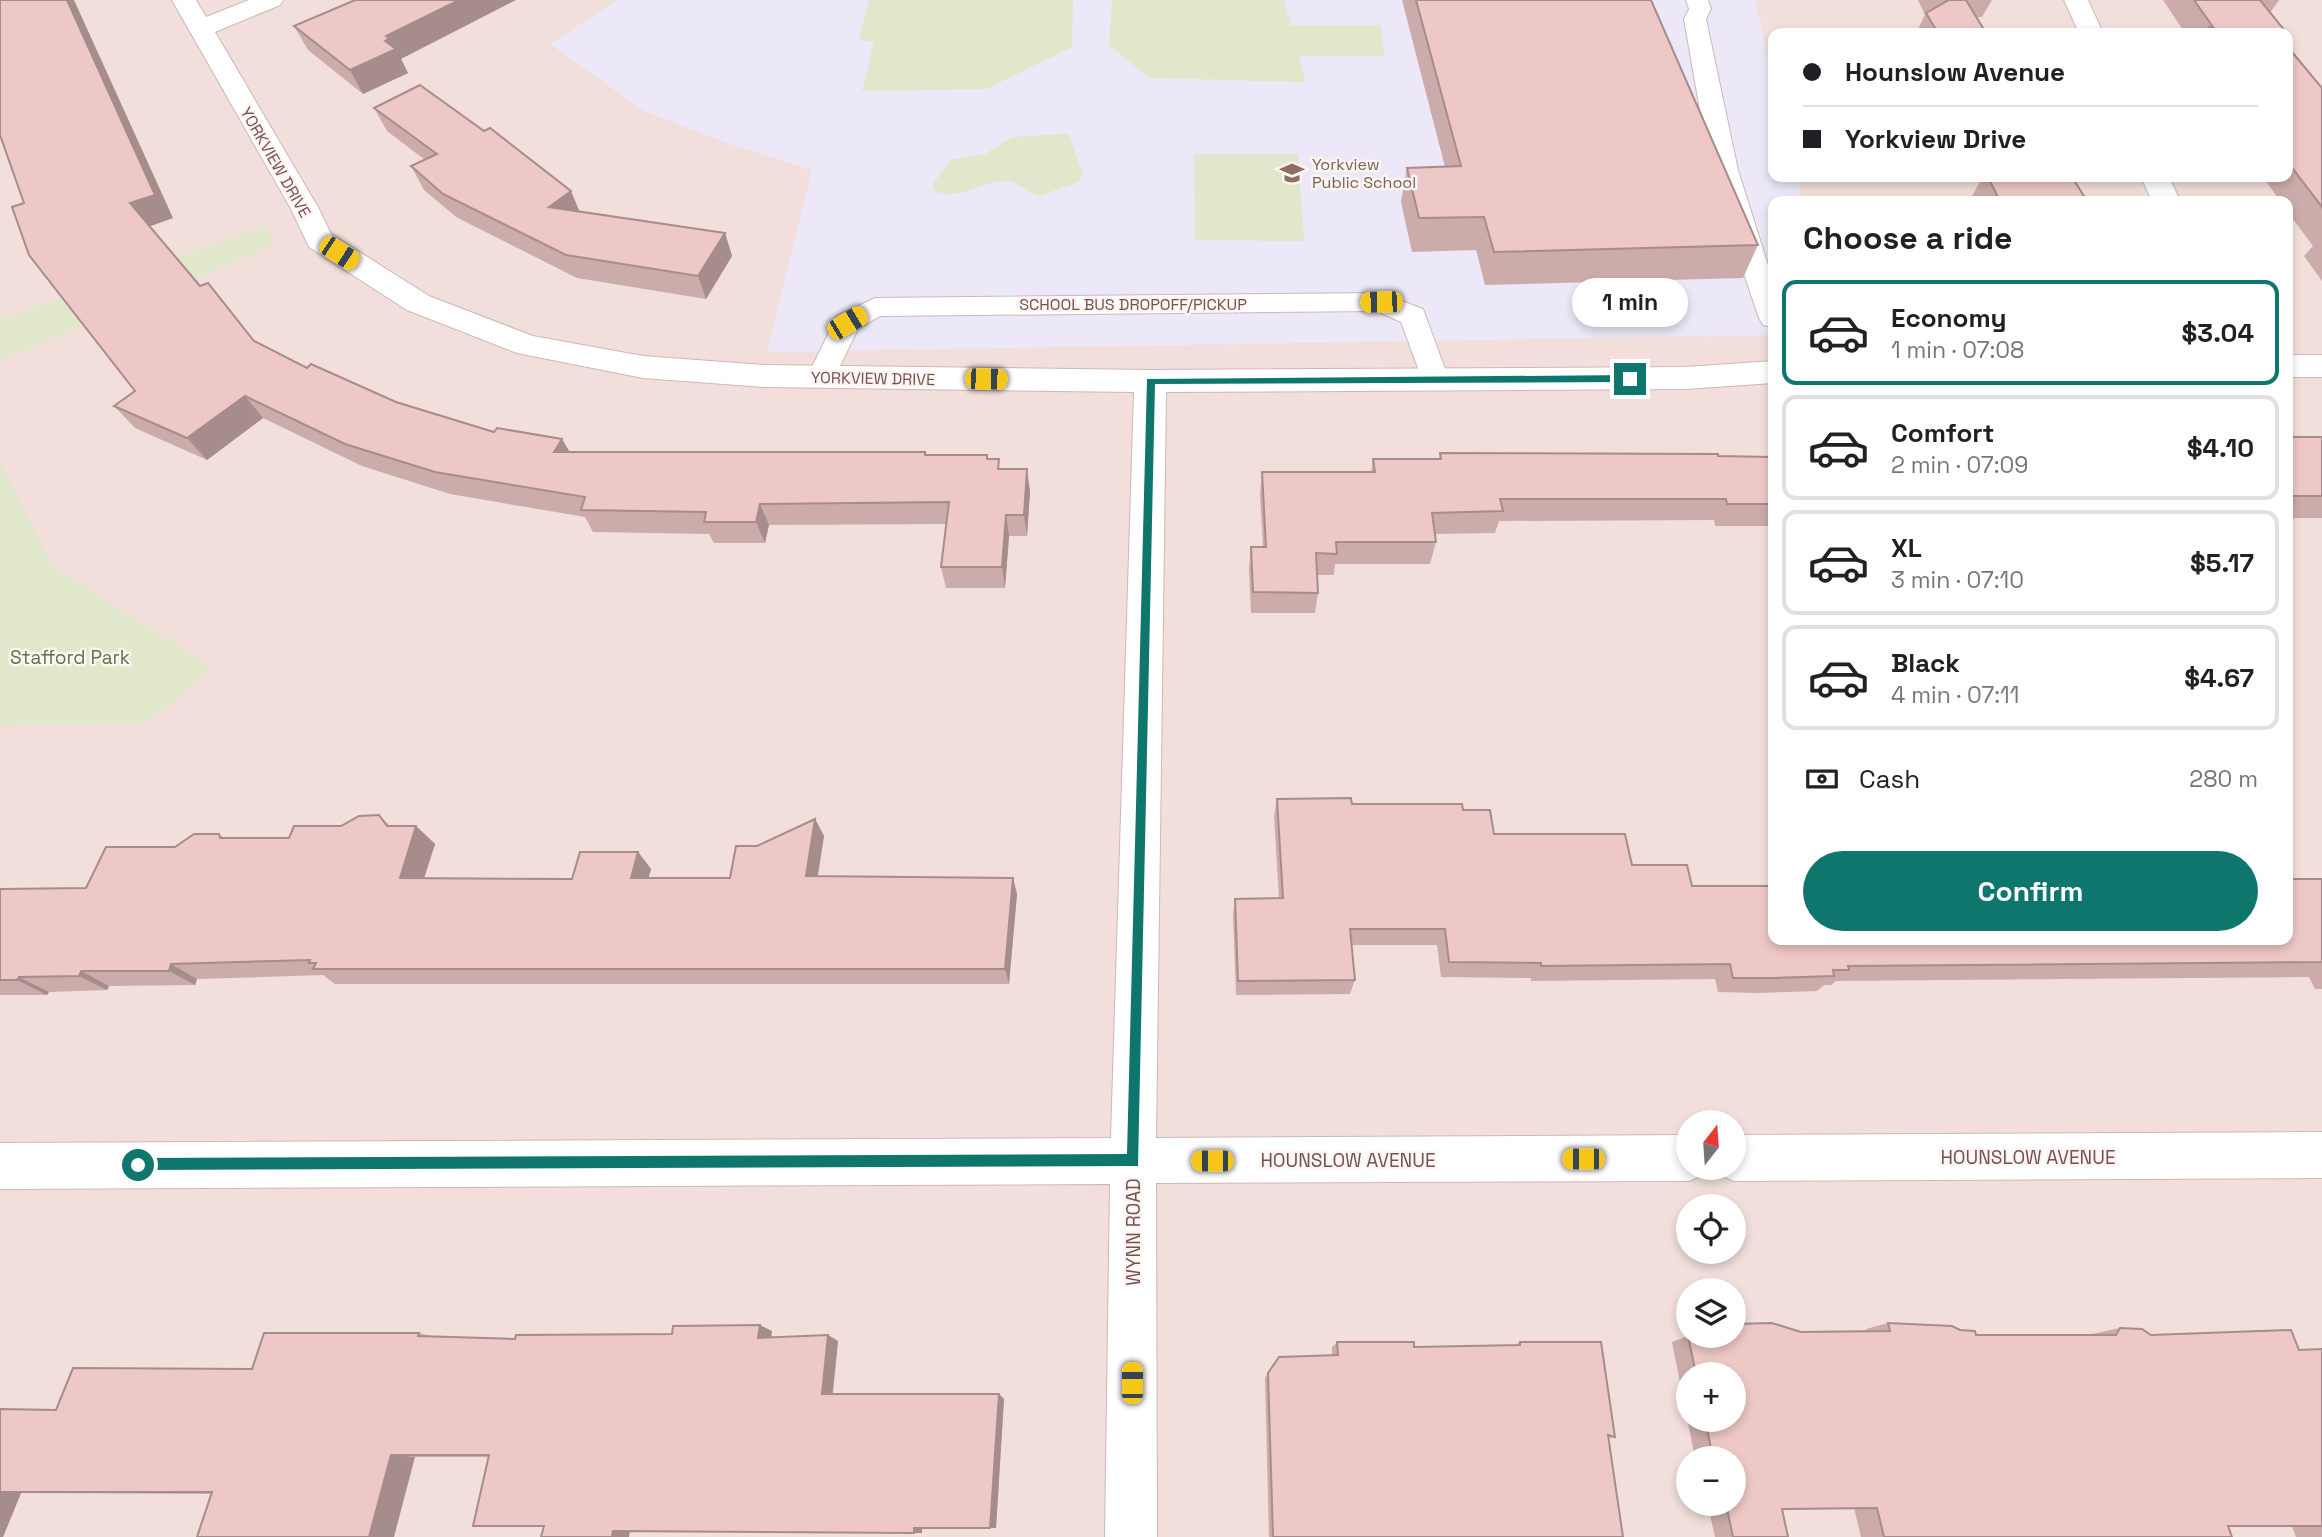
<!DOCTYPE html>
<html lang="en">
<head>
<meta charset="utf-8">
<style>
  :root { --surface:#fff; --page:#f2f2f2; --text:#202124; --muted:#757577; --line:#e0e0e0; --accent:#0f766e }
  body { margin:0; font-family:"Space Grotesk",sans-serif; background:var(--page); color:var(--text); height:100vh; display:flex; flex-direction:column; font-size:26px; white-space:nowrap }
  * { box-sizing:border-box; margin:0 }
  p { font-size:23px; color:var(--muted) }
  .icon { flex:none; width:38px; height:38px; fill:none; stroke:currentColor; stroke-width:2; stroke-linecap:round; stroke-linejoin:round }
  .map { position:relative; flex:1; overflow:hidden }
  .drawer { position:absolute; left:1768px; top:196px; width:525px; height:749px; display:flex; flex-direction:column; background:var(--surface); border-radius:14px; box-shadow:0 4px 10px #0003 }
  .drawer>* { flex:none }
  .hud { position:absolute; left:1768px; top:28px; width:525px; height:154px; border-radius:14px; box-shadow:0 4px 10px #0003; display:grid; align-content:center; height:154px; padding:0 35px; background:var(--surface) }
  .needle { width:46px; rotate:17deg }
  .controls { position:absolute; left:1676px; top:1110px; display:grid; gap:14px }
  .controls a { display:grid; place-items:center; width:70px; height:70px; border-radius:50%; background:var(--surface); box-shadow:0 4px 10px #0003; font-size:35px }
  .end { position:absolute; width:32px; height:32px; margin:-16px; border:9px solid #0f766e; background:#fff; box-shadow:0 0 0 4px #fff }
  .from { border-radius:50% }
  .bubble { position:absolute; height:49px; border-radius:24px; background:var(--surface); box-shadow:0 4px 10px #0003; font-size:23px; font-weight:700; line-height:49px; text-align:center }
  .car { position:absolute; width:21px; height:42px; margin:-21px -10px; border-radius:9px; box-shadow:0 0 5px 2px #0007; background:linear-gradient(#f5c518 24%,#345 0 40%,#f5c518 0 76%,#345 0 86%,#f5c518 0) }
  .hud b { display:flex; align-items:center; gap:24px; height:66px; font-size:26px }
  .hud b+b { border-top:2px solid var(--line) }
  .hud i { width:18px; height:18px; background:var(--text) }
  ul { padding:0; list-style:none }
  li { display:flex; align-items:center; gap:21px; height:105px; margin:0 14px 10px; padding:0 21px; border:4px solid var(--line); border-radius:14px }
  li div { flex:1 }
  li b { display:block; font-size:26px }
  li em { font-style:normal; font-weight:700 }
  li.active { border-color:var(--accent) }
  li>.icon { width:63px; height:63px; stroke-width:1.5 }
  h2 { padding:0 35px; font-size:32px; line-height:84px }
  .pay { display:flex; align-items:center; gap:18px; height:77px; padding:0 35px; font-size:26px }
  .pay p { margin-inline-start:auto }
  .primary-button { display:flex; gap:14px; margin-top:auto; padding:14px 35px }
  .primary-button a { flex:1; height:80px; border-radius:42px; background:var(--accent); color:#fff; font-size:28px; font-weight:700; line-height:80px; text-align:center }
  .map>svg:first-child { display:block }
  .residential { fill:#f2dfdb; fill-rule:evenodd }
  .education { fill:#ece8f7 }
  .green { fill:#e1e7cb }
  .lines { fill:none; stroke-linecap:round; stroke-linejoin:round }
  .service-casing { stroke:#ceb7b5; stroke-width:2 }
  .minor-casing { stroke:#ceb7b5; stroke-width:2 }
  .service { fill:#fff; fill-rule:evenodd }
  .minor { fill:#fff; fill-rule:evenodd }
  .wall { fill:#ccacaa; fill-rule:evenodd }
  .shaded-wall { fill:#a68c8b }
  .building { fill:#edc8c6; stroke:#a68c8b; stroke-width:2 }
  .route { fill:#0f766e }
  .labels { text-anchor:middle; stroke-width:5; stroke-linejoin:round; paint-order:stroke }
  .far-street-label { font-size:16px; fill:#745151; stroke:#fdf5f2 }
  .far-education-label { font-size:16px; fill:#785e54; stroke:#fdf5f2; text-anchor:start }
  .park-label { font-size:19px; fill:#637247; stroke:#fdf5f2 }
  .street-label { font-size:19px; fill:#745151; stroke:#fdf5f2 }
</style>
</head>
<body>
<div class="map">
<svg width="2322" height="1537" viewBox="0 0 2322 1537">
  <rect width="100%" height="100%" fill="#fbefec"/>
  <path class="residential" d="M 0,0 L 2322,0 L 2322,1537 L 0,1537 ZM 1773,33 L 2287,33 L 2287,177 L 1773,177 ZM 1773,201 L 2287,201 L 2287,940 L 1773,940 ZM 1689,1122 L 1734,1122 L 1734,1167 L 1689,1167 ZM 1689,1206 L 1734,1206 L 1734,1251 L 1689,1251 ZM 1689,1290 L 1734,1290 L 1734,1335 L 1689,1335 ZM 1689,1374 L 1734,1374 L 1734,1419 L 1689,1419 ZM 1689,1458 L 1734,1458 L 1734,1503 L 1689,1503 Z"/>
  <polygon class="education" points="617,0 1755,0 1773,76 1773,177 1797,177 1803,201 1773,201 1773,335 767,352 812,170 732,145 644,111 550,44"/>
  <g class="green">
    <polygon points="869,0 1073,0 1072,47 986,89 862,91 874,42 859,40"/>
    <polygon points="1112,0 1284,0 1291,25 1380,25 1385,56 1299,56 1305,82 1149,78 1109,45"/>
    <path d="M 1064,134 L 1069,135 L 1083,174 L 1079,182 L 1039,196 C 1026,193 1019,181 1004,181 C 981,181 958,202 935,191 L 933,184 L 950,160 L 985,154 L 1012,137 Z"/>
    <polygon points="1194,154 1298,154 1304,241 1195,240"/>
    <polygon points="266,226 275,245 0,361 0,319"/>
    <polygon points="0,462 53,566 212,668 147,723 0,726"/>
  </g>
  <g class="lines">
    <g class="service-casing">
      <g id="service">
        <polygon points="1686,0 1708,0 1711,9 1706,19 1738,170 1773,281 1773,327 1763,325 1759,318 1734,245 1704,133 1684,19 1689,9"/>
        <polygon points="1381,293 1423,309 1449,380 1445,387 1435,390 1425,387 1401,322 1377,311 880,316 858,329 831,384 821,387 811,384 807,377 837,316 875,298"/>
      </g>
    </g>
    <g class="minor-casing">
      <g id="minor">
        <polygon points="172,0 196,0 206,17 249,0 283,0 280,5 215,32 319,209 331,234 429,296 533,336 643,356 765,365 1150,370 1686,367 1773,361 1773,383 1686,389 1166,392 1156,1138 1689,1135 1689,1167 1708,1167 1705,1174 1689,1181 1156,1183 1157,1537 1105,1537 1110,1184 0,1189 0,1143 1111,1138 1134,392 765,387 643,378 517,353 407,310 309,247 291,209"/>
        <polygon points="2064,0 2088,0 2103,33 2079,33"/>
        <polygon points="2141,177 2169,177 2180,201 2152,201"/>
        <rect x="2287" y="355" width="35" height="22"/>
        <polygon points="2322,1132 2322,1178 1734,1181 1718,1174 1715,1167 1734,1167 1734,1135"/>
      </g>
    </g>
    <use href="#service" class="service"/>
    <use href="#minor" class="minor"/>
  </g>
  <g class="wall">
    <polygon points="1402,0 1651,0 1758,245 1743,278 1485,285 1476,250 1412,252 1401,202 1407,168 1445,167"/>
    <polygon points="1918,0 1992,0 1982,17 1977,17 1986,33 1916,33 1925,15"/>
    <polygon points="2163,0 2279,0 2270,13 2286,32 2185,33"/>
    <polygon points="294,26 401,59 408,73 363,94 308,50"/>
    <polygon points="2287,46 2322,88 2322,281 2304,256 2313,246 2287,211 2287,201 2280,201 2263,177 2287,177"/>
    <polygon points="374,108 580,211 725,233 732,256 706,299 577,278 456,217 424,190 411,166 425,160 387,131"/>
    <polygon points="1977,177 2072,177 2087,201 1974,201 1972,196 1980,182"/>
    <polygon points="24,203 173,218 149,226 200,286 254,341 307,368 396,402 494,432 570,452 925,452 926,455 987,455 987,459 1030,491 1027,536 1009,536 1005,588 946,588 941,567 946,524 769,525 765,543 714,543 709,534 593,532 585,517 450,494 362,466 263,418 207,460 135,428 114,406 135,391"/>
    <rect x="2287" y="437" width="35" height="81"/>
    <polygon points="1440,453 1773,457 1773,526 1715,526 1714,520 1499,521 1495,533 1435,534 1436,542 1430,564 1335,564 1334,575 1317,575 1318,593 1315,613 1251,613 1249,568 1251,547 1263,547 1260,494 1262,472 1371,472 1373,459 1439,459"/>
    <polygon points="1277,799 1463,810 1494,834 1632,865 1692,886 1773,940 2322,879 2322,989 2315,989 2309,977 1836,981 1831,985 1824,985 1817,991 1758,993 1718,992 1715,979 1531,981 1531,978 1441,977 1437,945 1352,945 1355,980 1350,994 1236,995 1233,915 1235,899 1279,898 1274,816"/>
    <polygon points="379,815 390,826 416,826 435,844 424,878 572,879 638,852 651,869 648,878 730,878 757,846 815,819 824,836 818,876 1013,878 1017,894 1009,984 335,984 323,975 197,979 195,985 109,986 107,990 49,992 47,995 0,995 0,889 86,888 175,847 219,834 224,838 289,838 341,826"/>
    <path d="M 1888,1323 L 1960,1330 L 1976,1335 L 2091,1335 L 2092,1334 L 2120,1328 L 2151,1335 L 2299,1350 L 2322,1349 L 2322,1537 L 2296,1537 L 2292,1526 L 2228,1526 L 2232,1537 L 1861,1537 L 1854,1508 L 1782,1510 L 1788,1537 L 1715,1537 L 1709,1510 L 1705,1510 L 1704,1503 L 1734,1503 L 1734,1458 L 1695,1458 L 1672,1342 L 1688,1336 L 1734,1335 L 1801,1332 L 1866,1331 L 1866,1329 ZM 1689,1374 L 1734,1374 L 1734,1419 L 1689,1419 Z"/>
    <polygon points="772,1331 771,1338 828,1335 838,1341 833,1394 999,1394 1004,1399 996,1528 922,1528 922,1533 630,1531 543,1526 489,1457 415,1457 211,1494 21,1493 3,1537 0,1537 0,1409 56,1410 252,1369 419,1333 431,1336 515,1339"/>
    <polygon points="1337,1342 1414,1347 1513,1346 1520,1342 1615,1437 1608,1438 1623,1537 1269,1537 1265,1378 1279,1357 1332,1355 1332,1347"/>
  </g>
  <g class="shaded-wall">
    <polygon points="67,0 74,0 173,218 148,227 130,203"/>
    <polygon points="459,0 516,0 401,59 408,73 363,94 350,70 385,41 386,36"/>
    <polygon points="571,191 581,215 549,207"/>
    <polygon points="725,233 732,256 706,299 698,276"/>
    <polygon points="245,396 263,418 207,460 187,438"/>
    <polygon points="562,439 575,461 554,452"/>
    <polygon points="1027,469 1030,491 1027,536 1024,515"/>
    <polygon points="760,504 769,525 765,543 756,522"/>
    <polygon points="1006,515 1009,536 1005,588 1002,567"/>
    <polygon points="815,819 824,836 815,892 806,876"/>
    <polygon points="416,826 435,844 419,894 400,878"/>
    <polygon points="638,852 651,869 644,895 631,878"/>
    <polygon points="1013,878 1017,894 1009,984 1005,969"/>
    <polygon points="171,964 197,979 195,985 169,971"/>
    <polygon points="81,971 109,986 107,990 79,976"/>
    <polygon points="19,977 49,992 47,995 17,980"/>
    <polygon points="760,1325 772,1331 770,1344 758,1338"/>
    <polygon points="828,1335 838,1341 832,1398 822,1394"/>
    <polygon points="999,1394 1004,1399 996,1528 990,1528"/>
    <polygon points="391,1455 415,1457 394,1537 369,1537"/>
    <polygon points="0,1492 21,1493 3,1537 0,1537"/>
    <rect x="914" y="1528" width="8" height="5"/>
    <polygon points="613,1531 630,1531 629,1537 612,1537"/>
  </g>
  <g class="building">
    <polygon points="0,0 67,0 155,195 130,203 200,286 208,283 254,341 307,368 311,364 396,402 494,432 497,428 562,439 554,452 925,452 925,455 987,455 987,459 999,459 998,469 1027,469 1024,515 1006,515 1002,567 941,567 949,502 760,504 756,522 704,522 706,512 581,510 585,497 435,472 345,444 245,396 187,438 114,406 135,391 29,255 12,207 24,203 0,135"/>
    <polygon points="355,0 459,0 386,36 389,39 385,41 396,49 350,70 294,26"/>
    <polygon points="1416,0 1651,0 1758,245 1494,252 1484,217 1419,218 1407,168 1461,166"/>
    <polygon points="1949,0 1966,0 1986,33 1938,33 1926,13"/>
    <polygon points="2194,0 2260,0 2286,32 2213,33 2209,27 2213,27"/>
    <polygon points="2287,46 2322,88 2322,207 2287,161"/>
    <polygon points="420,85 484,131 490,128 571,191 549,207 725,233 698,276 566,255 443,194 411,166 437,154 374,108"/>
    <polygon points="1988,177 2072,177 2087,201 2000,201"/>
    <rect x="2287" y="437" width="35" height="59"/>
    <polygon points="1440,453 1718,454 1718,456 1773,457 1773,504 1727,504 1726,499 1500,499 1503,511 1432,513 1436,542 1336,542 1337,554 1316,553 1318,593 1253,592 1251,547 1266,547 1262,472 1375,472 1373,459 1441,459"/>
    <polygon points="1351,798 1352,804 1462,804 1463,810 1490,810 1494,834 1625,834 1632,865 1687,865 1692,886 1773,886 1773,940 2287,940 2287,879 2322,879 2322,962 1848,966 1849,970 1833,970 1834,976 1774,978 1733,978 1730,964 1541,966 1541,963 1449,962 1445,929 1350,929 1355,980 1238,981 1235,899 1283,898 1277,799"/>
    <polygon points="379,815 387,826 416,826 400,878 572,879 580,852 638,852 631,878 730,878 736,846 757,846 815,819 806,876 1013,878 1005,969 313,969 316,963 309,963 310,960 171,964 169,971 81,971 79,976 19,977 17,980 0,980 0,889 86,888 106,847 175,847 194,834 219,834 220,838 289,838 294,826 341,826 359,816"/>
    <polygon points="1772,1323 1801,1332 1890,1331 1888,1323 1952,1326 1960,1330 1975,1331 1976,1335 2116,1335 2120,1328 2142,1329 2151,1335 2291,1330 2299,1350 2322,1349 2322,1526 2228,1526 2232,1537 1884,1537 1877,1508 1782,1509 1788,1537 1733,1537 1727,1509 1723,1509 1722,1503 1734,1503 1734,1458 1713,1458 1705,1419 1734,1419 1734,1374 1696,1374 1688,1336 1734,1335 1734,1324"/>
    <polygon points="760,1325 758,1338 828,1335 822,1394 999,1394 990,1528 914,1528 914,1533 613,1531 612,1537 541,1537 544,1526 473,1526 489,1455 391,1455 369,1537 197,1537 212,1492 0,1492 0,1409 56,1410 73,1368 252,1369 264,1333 419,1333 418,1336 515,1339 516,1335 672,1334 673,1326"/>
    <polygon points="1337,1342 1414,1342 1414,1347 1520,1345 1520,1342 1601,1342 1615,1437 1608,1435 1623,1537 1273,1537 1268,1373 1279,1357 1338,1355"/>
  </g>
  <polygon class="route" points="1630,375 1635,379 1630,382 1155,384 1138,1166 133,1170 133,1160 138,1158 1127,1154 1147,379"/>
  <defs>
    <g id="school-bare" transform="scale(1.89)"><path d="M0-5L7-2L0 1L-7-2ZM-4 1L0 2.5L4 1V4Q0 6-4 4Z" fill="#8d6e63" stroke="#fdf5f2" stroke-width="2.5" paint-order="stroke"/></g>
  </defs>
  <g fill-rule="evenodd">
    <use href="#school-bare" x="1292" y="173"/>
  </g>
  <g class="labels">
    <g class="far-street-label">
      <text transform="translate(276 162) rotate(60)" y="6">YORKVIEW DRIVE</text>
      <text x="1133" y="310">SCHOOL BUS DROPOFF/PICKUP</text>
      <text transform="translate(873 378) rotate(1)" y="6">YORKVIEW DRIVE</text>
    </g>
    <g class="far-education-label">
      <text x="1312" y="170">Yorkview<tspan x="1312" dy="18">Public School</tspan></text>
    </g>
    <g class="park-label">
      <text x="70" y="664">Stafford Park</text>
    </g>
    <g class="street-label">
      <text x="2028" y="1164">HOUNSLOW AVENUE</text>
      <text x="1348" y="1167">HOUNSLOW AVENUE</text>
      <text transform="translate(1133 1232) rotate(-90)" y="7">WYNN ROAD</text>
    </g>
  </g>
</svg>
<div class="controls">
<a><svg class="needle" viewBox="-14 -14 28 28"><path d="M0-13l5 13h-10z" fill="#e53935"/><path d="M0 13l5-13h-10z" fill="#757577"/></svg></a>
<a><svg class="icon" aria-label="locate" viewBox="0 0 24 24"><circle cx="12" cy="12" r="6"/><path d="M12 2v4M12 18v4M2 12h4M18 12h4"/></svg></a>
<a><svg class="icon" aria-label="layers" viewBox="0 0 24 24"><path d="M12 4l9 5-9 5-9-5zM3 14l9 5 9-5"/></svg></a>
<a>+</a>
<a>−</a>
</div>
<i class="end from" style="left:138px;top:1165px"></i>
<i class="end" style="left:1630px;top:379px"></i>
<div class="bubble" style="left:1572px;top:278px;width:116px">1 min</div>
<i class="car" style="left:339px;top:253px;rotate:123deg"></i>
<i class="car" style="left:1381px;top:302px;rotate:269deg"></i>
<i class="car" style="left:847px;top:323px;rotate:59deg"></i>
<i class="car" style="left:986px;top:379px;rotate:91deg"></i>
<i class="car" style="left:1583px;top:1159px;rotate:270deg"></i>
<i class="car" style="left:1212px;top:1161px;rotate:270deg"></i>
<i class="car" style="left:1132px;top:1383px;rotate:0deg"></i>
<div class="hud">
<b><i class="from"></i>Hounslow Avenue</b>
<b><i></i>Yorkview Drive</b>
</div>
<section class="drawer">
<h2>Choose a ride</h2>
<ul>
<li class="active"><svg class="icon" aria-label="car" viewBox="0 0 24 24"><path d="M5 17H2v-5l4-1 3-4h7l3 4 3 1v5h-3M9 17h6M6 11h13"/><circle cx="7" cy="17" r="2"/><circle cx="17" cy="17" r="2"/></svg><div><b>Economy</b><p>1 min · 07:08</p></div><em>$3.04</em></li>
<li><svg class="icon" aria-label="car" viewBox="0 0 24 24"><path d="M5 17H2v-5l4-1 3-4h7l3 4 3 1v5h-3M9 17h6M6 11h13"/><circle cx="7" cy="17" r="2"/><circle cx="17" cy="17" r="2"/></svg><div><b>Comfort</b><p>2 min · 07:09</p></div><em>$4.10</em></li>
<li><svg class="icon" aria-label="car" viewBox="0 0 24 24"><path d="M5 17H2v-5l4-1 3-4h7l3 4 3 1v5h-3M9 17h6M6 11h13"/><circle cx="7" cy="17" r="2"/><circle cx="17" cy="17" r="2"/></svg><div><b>XL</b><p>3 min · 07:10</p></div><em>$5.17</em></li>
<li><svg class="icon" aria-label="car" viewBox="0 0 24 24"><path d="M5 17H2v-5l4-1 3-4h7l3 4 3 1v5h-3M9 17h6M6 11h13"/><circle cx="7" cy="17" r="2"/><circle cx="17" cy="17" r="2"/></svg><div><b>Black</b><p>4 min · 07:11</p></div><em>$4.67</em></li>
</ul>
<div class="pay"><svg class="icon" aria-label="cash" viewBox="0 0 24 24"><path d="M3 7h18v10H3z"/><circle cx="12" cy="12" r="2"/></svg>Cash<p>280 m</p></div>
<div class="primary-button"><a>Confirm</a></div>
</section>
</div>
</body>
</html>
